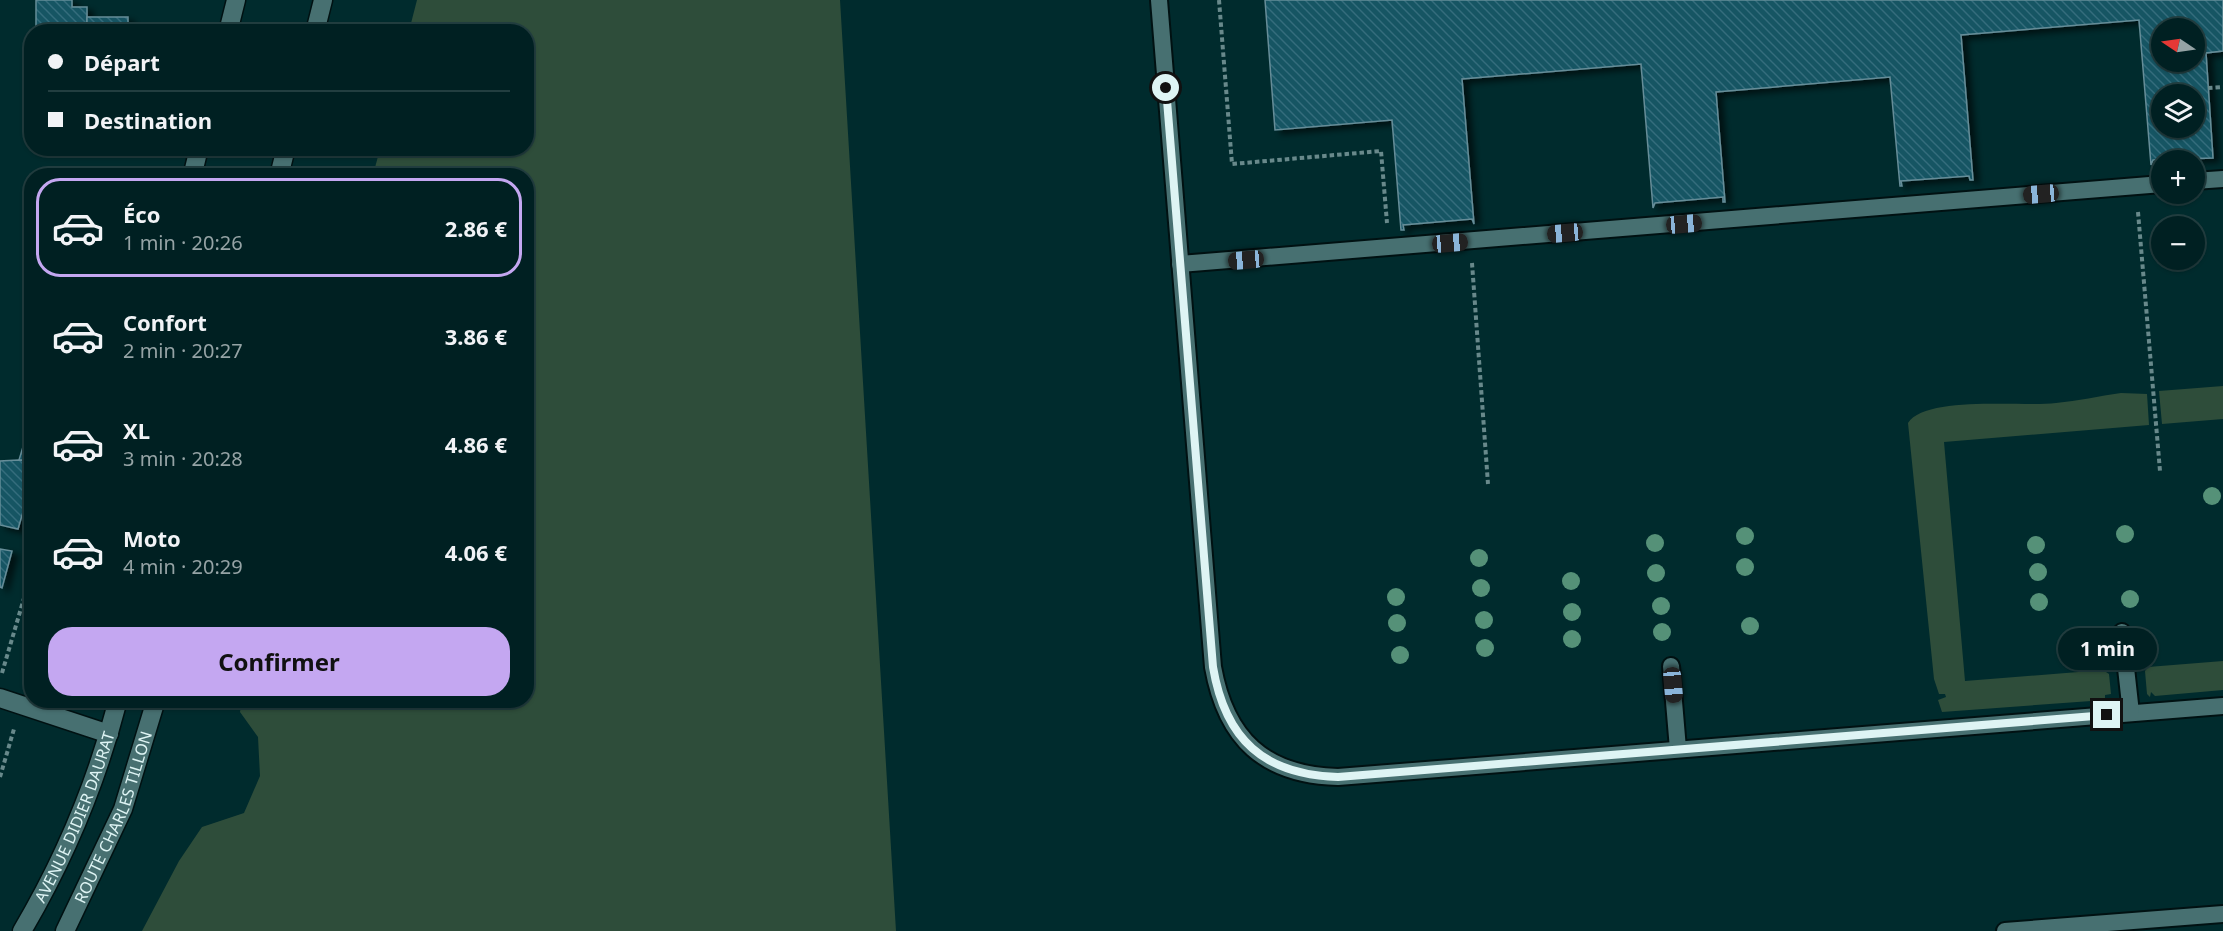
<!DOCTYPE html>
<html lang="fr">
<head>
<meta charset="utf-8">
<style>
  :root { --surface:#002022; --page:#0e2d2f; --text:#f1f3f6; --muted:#95a3a5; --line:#223e40; --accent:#c4a7f1 }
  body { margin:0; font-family:"Noto Sans",sans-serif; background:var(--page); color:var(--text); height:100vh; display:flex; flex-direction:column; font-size:22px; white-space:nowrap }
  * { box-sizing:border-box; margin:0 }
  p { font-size:20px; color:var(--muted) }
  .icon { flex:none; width:33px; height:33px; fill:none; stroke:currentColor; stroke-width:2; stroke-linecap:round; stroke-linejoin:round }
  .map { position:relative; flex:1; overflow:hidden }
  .drawer { position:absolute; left:24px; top:168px; width:510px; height:540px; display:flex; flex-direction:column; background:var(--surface); border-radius:24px; box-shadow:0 2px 4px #0004,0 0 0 2px var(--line) }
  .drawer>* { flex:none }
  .top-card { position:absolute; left:24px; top:24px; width:510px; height:132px; border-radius:24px; box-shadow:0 2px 4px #0004,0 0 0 2px var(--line); display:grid; align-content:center; height:132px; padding:0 24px; background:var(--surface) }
  .needle { width:39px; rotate:283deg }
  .buttons { position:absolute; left:2151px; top:18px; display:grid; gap:12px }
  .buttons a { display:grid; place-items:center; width:54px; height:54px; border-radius:50%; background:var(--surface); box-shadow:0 2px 4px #0004,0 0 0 2px var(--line); font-size:30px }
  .end { position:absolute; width:27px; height:27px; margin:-14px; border:8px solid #def4f4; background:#111; box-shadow:0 0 0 3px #111 }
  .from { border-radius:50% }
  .bubble { position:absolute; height:42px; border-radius:21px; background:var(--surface); box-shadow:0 2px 4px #0004,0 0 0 2px var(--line); font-size:20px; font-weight:700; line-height:42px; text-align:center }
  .car { position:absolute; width:18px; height:36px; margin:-18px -9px; border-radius:8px; box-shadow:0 0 4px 2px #0007; background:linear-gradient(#222 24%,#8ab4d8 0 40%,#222 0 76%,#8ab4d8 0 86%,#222 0) }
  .top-card b { display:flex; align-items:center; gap:21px; height:57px; font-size:22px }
  .top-card b+b { border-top:2px solid var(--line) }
  .top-card i { width:15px; height:15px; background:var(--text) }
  ul { padding:10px 0 0; list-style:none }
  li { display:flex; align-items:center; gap:18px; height:99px; margin:0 12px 9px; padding:0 12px; border:3px solid transparent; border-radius:24px }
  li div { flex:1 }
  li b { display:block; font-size:22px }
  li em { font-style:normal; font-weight:700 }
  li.active { border-color:var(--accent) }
  li>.icon { width:54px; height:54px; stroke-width:1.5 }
  .action { display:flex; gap:12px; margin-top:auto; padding:12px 24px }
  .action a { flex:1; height:69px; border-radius:24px; background:var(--accent); color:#111; font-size:24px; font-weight:700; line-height:69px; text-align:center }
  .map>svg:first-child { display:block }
  .green { fill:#2e4d3a }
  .building { fill:url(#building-back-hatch); stroke:#668d98; stroke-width:1.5; fill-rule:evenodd; filter:url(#shadow) }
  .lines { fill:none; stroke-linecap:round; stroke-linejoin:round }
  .service-casing { stroke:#001112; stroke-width:20 }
  .minor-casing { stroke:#001112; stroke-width:21 }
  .secondary-casing { stroke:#001112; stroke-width:21 }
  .path { stroke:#68898b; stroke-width:4; stroke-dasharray:4.5 3; stroke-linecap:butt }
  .service { stroke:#477071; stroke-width:16 }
  .minor { stroke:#477071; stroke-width:18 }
  .secondary { stroke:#477071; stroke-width:18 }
  .tree { fill:#559178 }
  .route { stroke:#def4f4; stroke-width:8 }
  .labels { text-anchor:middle; stroke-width:5; stroke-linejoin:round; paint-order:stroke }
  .street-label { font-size:16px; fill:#def4f4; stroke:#021111 }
</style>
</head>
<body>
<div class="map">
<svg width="2223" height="931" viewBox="0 0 2223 931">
  <defs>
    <pattern id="building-back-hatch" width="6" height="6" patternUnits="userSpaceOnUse" patternTransform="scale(1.5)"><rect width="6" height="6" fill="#135464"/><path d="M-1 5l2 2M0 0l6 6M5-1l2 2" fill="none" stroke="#356d7b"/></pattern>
    <filter id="shadow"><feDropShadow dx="6" dy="4" stdDeviation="3" flood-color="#0009"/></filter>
  </defs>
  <rect width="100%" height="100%" fill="#002b2d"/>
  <g class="green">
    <polygon points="417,0 840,0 896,931 142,931 179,861 202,827 244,813 260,776 258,737 240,712 242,701 526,700 526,176 373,175 380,149 526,148 526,32 409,31"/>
    <polygon points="2223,386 2223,419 2162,424 2159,391"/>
    <path d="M 2121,393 L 2147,394 L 2149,425 L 1944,442 L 1965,681 L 2103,670 L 2109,674 L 2111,694 L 2105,695 L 2105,700 L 1942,712 L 1938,700 L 1946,697 L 1945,694 L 1939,694 L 1934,679 L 1908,423 C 1925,395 2025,407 2056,403 C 2078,401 2099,396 2121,393 Z"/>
    <polygon points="2223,661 2223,690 2155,696 2151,692 2150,697 2147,694 2145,671 2148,667"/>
  </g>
  <g class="building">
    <polygon points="36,0 72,0 72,7 87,7 87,32 36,32"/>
    <path d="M 1265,0 L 2223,0 L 2223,51 L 2206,53 L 2213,158 L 2153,160 L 2151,165 L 2139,20 L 1961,35 L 1973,180 L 1970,180 L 1969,176 L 1901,181 L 1902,186 L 1900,186 L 1890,77 L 1716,92 L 1725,202 L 1723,202 L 1723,197 L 1655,203 L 1653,208 L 1641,64 L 1462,79 L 1474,224 L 1472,219 L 1403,225 L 1404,230 L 1401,230 L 1392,120 L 1275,130 ZM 2162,28 L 2194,28 L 2194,62 L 2162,62 ZM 2162,94 L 2194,94 L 2194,128 L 2162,128 Z"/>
    <rect x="87" y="17" width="41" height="15"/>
    <polygon points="32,417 32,461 19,460"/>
    <polygon points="19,460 32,461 32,481 18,529 0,525 0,461"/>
    <polygon points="0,549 12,551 2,588 0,587"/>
  </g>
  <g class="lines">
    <g class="service-casing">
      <g id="service">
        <path d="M 1159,0 L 1213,667 C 1226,739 1264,775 1338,777 L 2223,706"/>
        <polyline points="2194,181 2223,179"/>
        <polyline points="1180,264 2162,184"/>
        <polyline points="2122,632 2131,713"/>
        <polyline points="1671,666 1678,749"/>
        <polyline points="2005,931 2223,914"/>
      </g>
    </g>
    <g class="minor-casing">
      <g id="minor">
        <polyline points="228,32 236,0"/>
        <polyline points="193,173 199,148"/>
        <polyline points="0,698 109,734"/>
      </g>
    </g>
    <g class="secondary-casing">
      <g id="secondary">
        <polyline points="315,32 323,0"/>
        <polyline points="279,176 286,148"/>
        <path id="s1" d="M 22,931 C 64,860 97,781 118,700"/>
        <path id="s2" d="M 65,931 L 123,809 L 156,700"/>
      </g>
    </g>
    <g class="path">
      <polyline points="1219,0 1232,164 1381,151 1387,223"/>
      <polyline points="2208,88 2223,87"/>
      <polyline points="2138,212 2160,471"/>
      <polyline points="1472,263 1488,484"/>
      <polyline points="2,673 32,571"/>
      <polyline points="0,777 14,729"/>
    </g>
    <use href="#service" class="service"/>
    <use href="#minor" class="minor"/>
    <use href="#secondary" class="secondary"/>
  </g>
  <g class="tree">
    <circle cx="2212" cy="496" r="9"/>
    <circle cx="2125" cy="534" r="9"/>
    <circle cx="1745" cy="536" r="9"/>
    <circle cx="1655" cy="543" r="9"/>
    <circle cx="2036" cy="545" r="9"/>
    <circle cx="1479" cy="558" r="9"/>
    <circle cx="1745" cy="567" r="9"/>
    <circle cx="2038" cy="572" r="9"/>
    <circle cx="1656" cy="573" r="9"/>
    <circle cx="1571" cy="581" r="9"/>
    <circle cx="1481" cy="588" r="9"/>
    <circle cx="1396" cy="597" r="9"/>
    <circle cx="2130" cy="599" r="9"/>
    <circle cx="2039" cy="602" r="9"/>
    <circle cx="1661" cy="606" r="9"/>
    <circle cx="1572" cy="612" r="9"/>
    <circle cx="1484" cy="620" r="9"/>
    <circle cx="1397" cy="623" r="9"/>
    <circle cx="1750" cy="626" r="9"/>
    <circle cx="1662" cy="632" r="9"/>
    <circle cx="1572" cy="639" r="9"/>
    <circle cx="1485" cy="648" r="9"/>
    <circle cx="1400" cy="655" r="9"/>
  </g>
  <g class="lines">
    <path class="route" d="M 1166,88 L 1213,667 C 1225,739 1264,775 1338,777 L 2107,715"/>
  </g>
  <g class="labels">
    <g class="street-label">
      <text dy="6" stroke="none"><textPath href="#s1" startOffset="126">AVENUE DIDIER DAURAT</textPath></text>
      <text dy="6" stroke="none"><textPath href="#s2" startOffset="124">ROUTE CHARLES TILLON</textPath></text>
    </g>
  </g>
</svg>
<div class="buttons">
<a><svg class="needle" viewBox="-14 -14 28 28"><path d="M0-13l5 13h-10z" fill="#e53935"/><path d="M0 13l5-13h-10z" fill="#95a3a5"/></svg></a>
<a><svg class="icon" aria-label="layers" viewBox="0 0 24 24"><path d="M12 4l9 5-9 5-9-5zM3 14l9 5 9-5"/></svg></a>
<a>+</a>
<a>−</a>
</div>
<i class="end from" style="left:1166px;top:88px"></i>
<i class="end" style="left:2107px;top:715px"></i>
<div class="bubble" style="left:2058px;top:628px;width:99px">1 min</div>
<i class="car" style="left:2041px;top:194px;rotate:265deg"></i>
<i class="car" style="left:1684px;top:224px;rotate:85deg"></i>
<i class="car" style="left:1565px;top:233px;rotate:265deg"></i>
<i class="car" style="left:1450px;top:243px;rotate:85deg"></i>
<i class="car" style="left:1246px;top:260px;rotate:265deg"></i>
<i class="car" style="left:1673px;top:685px;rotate:175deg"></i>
<div class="top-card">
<b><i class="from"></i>Départ</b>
<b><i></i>Destination</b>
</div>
<section class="drawer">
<ul>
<li class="active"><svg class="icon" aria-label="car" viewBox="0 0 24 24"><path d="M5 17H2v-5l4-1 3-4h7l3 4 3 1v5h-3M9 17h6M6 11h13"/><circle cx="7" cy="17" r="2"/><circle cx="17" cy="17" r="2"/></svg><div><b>Éco</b><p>1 min · 20:26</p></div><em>2.86 €</em></li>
<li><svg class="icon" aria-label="car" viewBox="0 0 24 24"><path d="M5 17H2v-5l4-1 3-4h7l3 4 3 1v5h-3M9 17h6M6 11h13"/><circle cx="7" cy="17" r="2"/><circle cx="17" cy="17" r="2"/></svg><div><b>Confort</b><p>2 min · 20:27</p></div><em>3.86 €</em></li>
<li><svg class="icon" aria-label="car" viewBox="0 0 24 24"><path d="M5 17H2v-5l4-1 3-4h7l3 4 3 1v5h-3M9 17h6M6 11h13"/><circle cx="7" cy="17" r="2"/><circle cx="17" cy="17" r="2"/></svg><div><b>XL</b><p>3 min · 20:28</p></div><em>4.86 €</em></li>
<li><svg class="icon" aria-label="car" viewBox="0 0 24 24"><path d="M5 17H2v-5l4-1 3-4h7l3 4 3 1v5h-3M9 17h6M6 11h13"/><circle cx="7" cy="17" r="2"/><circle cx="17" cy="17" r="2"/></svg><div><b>Moto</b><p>4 min · 20:29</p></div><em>4.06 €</em></li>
</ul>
<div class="action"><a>Confirmer</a></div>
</section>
</div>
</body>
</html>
